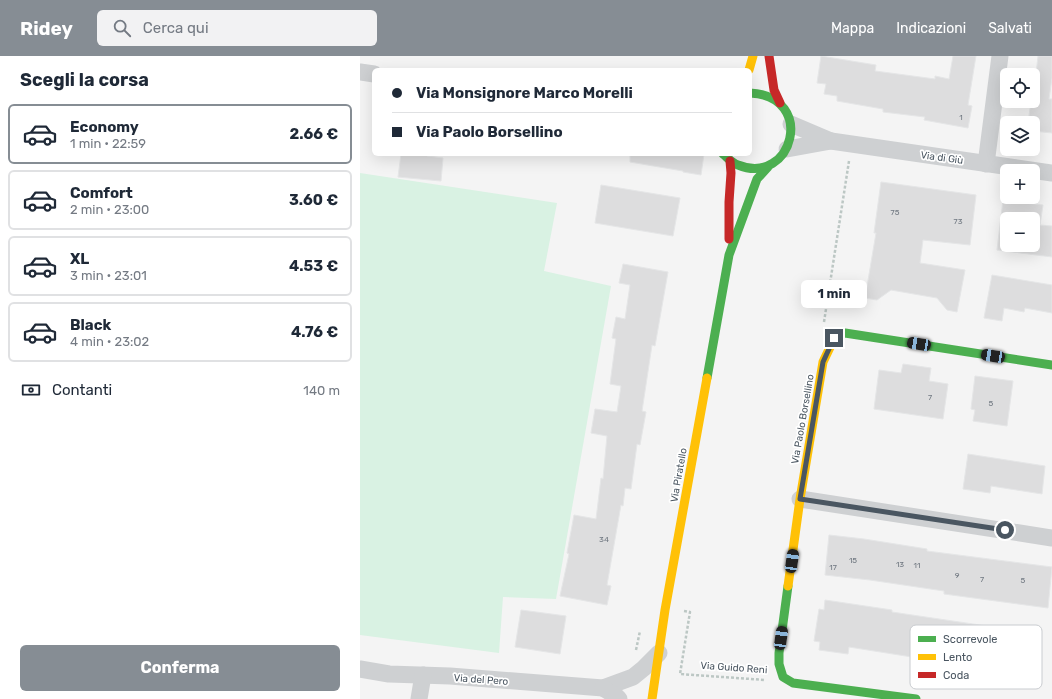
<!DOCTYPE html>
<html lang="it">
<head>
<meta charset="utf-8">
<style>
  :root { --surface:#fff; --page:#f2f2f3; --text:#1f2937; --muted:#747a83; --line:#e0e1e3; --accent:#868d94 }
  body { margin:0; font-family:Rubik,sans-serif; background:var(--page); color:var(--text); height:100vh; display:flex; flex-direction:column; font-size:15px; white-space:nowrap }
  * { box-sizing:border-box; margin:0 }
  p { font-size:13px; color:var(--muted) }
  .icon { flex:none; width:22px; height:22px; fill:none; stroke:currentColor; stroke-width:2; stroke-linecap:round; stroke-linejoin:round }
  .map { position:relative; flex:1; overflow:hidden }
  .side { display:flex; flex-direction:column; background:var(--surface); width:360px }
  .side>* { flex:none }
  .banner { position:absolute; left:12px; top:12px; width:380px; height:88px; border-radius:6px; box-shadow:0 4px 16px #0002; display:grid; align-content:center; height:88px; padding:0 20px; background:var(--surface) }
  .controls { position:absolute; left:640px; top:12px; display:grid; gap:8px }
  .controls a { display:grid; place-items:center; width:40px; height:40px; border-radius:6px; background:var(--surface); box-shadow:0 4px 16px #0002; font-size:20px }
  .end { position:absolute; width:18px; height:18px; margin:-9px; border:5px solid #4a5661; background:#fff; box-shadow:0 0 0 2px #fff }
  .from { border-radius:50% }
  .bubble { position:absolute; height:28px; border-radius:6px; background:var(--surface); box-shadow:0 4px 16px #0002; font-size:13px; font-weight:700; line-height:28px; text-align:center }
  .car { position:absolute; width:12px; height:24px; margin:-12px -6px; border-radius:5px; box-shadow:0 0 3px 1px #0007; background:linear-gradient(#222 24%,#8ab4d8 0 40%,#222 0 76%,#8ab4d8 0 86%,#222 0) }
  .banner b { display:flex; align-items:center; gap:14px; height:38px; font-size:15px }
  .banner b+b { border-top:1px solid var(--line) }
  .banner i { width:10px; height:10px; background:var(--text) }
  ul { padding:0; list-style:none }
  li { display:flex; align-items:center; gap:12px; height:60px; margin:0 8px 6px; padding:0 12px; border:2px solid var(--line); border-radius:6px }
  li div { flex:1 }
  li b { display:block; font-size:15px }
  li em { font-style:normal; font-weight:700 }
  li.active { border-color:var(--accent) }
  li>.icon { width:36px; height:36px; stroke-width:1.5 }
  h2 { padding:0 20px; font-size:18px; line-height:48px }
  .pay { display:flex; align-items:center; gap:10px; height:44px; padding:0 20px; font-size:15px }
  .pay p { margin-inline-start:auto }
  .action { display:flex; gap:8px; margin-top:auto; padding:8px 20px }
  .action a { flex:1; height:46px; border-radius:6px; background:var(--accent); color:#fff; font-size:16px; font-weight:700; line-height:46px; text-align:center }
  header { display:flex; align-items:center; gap:24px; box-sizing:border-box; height:56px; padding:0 20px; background:var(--accent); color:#fff }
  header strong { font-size:19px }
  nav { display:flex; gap:22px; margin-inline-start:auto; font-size:14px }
  .search { width:280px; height:36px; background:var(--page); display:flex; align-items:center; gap:10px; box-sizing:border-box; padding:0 14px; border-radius:6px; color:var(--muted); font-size:15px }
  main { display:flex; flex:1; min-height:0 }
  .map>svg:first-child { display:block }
  .green { fill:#d9f2e3 }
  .building { fill:#ddddde; stroke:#e5e6e7; fill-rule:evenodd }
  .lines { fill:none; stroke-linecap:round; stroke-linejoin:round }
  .path { stroke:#bcc7c4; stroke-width:2.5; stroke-dasharray:3 2; stroke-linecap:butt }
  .street { stroke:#ced0d2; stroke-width:17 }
  .fast { stroke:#4caf50; stroke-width:9 }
  .slow { stroke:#ffc107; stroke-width:9 }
  .jam { stroke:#c62828; stroke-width:9 }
  .route { stroke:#4a5661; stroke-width:5 }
  .labels { text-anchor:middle; stroke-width:3.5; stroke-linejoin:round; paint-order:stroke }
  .number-label { font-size:8px; fill:#707881 }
  .street-label { font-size:10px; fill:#4a5661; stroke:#fff }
  .key { fill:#fff; stroke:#c9ccd0; stroke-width:1 }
  .key-label { font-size:11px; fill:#4a5661 }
</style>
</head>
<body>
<header>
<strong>Ridey</strong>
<div class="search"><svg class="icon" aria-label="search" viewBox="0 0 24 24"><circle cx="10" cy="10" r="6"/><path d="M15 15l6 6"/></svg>Cerca qui</div>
<nav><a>Mappa</a><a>Indicazioni</a><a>Salvati</a></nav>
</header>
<main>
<section class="side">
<h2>Scegli la corsa</h2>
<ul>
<li class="active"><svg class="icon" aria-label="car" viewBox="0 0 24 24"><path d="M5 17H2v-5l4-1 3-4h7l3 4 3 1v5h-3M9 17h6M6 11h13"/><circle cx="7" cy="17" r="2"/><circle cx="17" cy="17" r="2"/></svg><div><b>Economy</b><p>1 min · 22:59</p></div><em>2.66 €</em></li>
<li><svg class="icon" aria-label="car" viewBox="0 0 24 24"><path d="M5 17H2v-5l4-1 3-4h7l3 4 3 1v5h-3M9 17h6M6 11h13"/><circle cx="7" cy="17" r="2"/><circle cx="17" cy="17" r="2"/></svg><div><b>Comfort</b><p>2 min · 23:00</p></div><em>3.60 €</em></li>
<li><svg class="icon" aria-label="car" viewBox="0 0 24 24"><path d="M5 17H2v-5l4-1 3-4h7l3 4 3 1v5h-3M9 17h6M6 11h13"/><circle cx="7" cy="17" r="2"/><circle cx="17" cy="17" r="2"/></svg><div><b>XL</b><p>3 min · 23:01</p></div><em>4.53 €</em></li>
<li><svg class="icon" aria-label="car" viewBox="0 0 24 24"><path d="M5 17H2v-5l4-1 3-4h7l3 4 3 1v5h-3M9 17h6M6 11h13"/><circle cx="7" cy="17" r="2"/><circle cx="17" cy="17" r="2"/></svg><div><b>Black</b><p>4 min · 23:02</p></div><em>4.76 €</em></li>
</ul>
<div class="pay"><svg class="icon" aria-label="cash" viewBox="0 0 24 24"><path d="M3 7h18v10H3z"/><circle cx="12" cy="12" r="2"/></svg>Contanti<p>140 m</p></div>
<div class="action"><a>Conferma</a></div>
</section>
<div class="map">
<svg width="692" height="643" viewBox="0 0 692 643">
  <rect width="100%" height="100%" fill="#f4f4f4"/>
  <polygon class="green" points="0,117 197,147 184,215 251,230 196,543 143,541 139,597 0,579"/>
  <g class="building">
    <polygon points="461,0 516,9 515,15 575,23 575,20 589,23 593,0 616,0 608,49 612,50 608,72 564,64 565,61 523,56 523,53 477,45 477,40 464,38 466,28 457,27"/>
    <polygon points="678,0 692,0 692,22 689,43 692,43 692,77 673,75 673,67 668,67 671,45 673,45"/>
    <polygon points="41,98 67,98 67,100 83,102 81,125 38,121"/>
    <polygon points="270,98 344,98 341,119 323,116 323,115 270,106"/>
    <polygon points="521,126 616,139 610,189 563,184 560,207 605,214 597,256 587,254 577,242 531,234 517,244 505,242 516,177 514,177"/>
    <polygon points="241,129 320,142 313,180 235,167"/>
    <path d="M 643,144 L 683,149 L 680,169 L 692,170 L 692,201 L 637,194 ZM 647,163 L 673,163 L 673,189 L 647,189 Z"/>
    <polygon points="263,208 308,216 295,290 292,289 282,355 286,356 280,389 277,388 271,433 265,432 263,450 261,449 247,529 251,530 247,549 200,540 209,498 207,497 214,459 236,463 241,422 243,423 247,380 231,377 235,353 257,356 261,330 250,328 256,283 252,282 256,261 265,263 270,229 259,227"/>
    <polygon points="632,219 692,229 692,257 665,252 664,256 644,252 642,265 624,262"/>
    <polygon points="543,308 571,312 569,325 588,328 583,363 514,353 519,314 541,317"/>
    <polygon points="615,320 653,325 647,370 613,365 615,354 611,353"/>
    <polygon points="608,398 685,410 682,438 631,430 630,437 603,433"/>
    <polygon points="469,479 504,483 567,493 567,495 692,511 688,552 584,538 584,535 510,524 465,519"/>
    <polygon points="465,544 532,554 532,556 674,577 669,612 553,595 552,601 489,591 488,598 459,594 460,586 454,585 459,553 464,554"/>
    <polygon points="161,554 206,560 200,598 155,591"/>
  </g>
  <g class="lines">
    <g class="path">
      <polyline points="464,266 489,105"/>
      <polyline points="324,555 330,556 320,618 405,624"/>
      <polyline points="276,594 280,575"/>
    </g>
    <g class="street">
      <polyline points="0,16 14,18"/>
      <polyline points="471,85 692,117"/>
      <polyline points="427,93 471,85 431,68"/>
      <polyline points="626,108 640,0"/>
      <polyline points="440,443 692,482"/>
      <polyline points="0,613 29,618 90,620 243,632 273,621 284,612 299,597"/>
      <polyline points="243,632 256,640 259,643"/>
      <polyline points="59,643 63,619"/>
    </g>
    <g class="fast">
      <path d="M 363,98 C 368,102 372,107 378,109 C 433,131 457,40 390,37"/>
      <polyline points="473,285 474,282 485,277 692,309"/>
      <polyline points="347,322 369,199 397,123 408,111"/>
      <polyline points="428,530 419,597 419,608 423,621 433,627 556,643"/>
    </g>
    <g class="slow">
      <polyline points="389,14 393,0"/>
      <polyline points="428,530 440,443 463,306 473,285"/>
      <polyline points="292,643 305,554 347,322"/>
    </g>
    <g class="jam">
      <polyline points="409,0 414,34 420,47"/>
      <polyline points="369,183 369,146 371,117 370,105"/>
    </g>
  </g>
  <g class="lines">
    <polyline class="route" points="474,282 463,306 440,443 645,474"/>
  </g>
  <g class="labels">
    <g class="number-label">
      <text x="601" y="64">1</text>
      <text x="535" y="159">75</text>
      <text x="598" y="168">73</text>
      <text x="570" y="344">7</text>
      <text x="631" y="350">5</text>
      <text x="244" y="486">34</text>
      <text x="493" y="507">15</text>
      <text x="540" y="511">13</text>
      <text x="557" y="512">11</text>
      <text x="473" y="514">17</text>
      <text x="597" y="522">9</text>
      <text x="622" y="526">7</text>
      <text x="663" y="527">5</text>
    </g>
    <g class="street-label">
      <text transform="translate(582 101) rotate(8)" y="4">Via di Giù</text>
      <text transform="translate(442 363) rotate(-80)" y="4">Via Paolo Borsellino</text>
      <text transform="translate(318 419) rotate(-80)" y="4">Via Piratello</text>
      <text transform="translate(374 611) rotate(4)" y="4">Via Guido Reni</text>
      <text transform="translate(121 623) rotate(4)" y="4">Via del Pero</text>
    </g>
  </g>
  <rect x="550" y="569" width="132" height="64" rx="6" class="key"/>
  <rect x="558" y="580" width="18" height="6" fill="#4caf50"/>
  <rect x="558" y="598" width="18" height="6" fill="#ffc107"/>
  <rect x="558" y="616" width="18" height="6" fill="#c62828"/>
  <g class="key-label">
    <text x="583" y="587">Scorrevole</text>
    <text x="583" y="605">Lento</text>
    <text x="583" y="623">Coda</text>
  </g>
</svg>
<div class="controls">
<a><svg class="icon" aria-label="locate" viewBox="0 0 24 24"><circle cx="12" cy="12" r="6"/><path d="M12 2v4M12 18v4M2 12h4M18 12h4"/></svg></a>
<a><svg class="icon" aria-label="layers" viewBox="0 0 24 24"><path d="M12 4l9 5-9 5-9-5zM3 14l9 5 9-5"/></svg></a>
<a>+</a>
<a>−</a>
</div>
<i class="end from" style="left:645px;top:474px"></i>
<i class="end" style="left:474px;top:282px"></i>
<div class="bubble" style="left:441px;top:224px;width:66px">1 min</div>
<i class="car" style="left:559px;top:288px;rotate:279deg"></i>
<i class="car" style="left:633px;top:300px;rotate:279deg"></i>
<i class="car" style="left:432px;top:505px;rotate:8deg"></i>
<i class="car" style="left:421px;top:582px;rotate:8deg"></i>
<div class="banner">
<b><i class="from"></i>Via Monsignore Marco Morelli</b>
<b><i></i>Via Paolo Borsellino</b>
</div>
</div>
</main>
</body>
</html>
